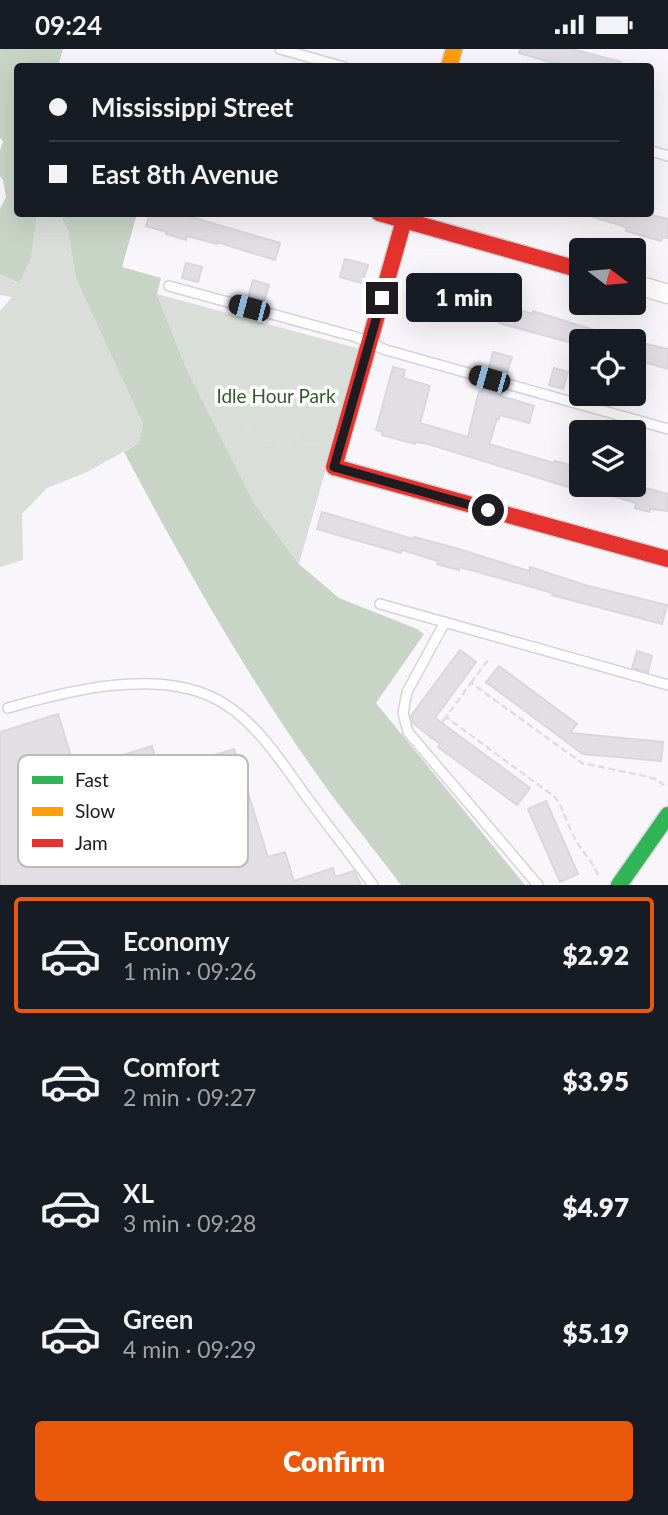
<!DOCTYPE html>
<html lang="en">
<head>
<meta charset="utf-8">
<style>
  :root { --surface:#171b24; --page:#242831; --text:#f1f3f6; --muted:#9ea1a6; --line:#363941; --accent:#ea580c }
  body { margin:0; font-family:Lato,sans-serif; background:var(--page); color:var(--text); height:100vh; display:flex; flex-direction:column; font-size:26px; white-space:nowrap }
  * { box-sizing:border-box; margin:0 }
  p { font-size:23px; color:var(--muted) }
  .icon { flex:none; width:38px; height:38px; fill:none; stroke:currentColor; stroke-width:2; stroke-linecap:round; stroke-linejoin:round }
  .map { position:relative; height:836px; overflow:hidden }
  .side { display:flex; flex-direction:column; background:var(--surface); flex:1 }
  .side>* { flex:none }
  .guide { position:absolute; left:14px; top:14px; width:640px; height:154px; border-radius:7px; box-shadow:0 7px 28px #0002; display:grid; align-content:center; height:154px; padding:0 35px; background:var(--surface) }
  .needle { width:46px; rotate:106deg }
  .controls { position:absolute; left:569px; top:189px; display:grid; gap:14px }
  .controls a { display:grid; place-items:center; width:77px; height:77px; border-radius:7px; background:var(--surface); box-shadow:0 7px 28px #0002; font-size:35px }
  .end { position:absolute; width:32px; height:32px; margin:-16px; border:9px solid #1f1c21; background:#fff; box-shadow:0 0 0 4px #fff }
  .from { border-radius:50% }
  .bubble { position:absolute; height:49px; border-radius:7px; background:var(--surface); box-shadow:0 7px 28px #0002; font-size:23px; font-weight:800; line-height:49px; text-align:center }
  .car { position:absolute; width:21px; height:42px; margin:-21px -10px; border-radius:9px; box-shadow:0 0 5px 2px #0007; background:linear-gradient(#222 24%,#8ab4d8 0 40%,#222 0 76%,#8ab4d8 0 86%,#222 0) }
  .guide b { display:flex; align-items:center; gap:24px; height:66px; font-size:26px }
  .guide b+b { border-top:2px solid var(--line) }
  .guide i { width:18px; height:18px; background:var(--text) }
  ul { padding:12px 0 0; list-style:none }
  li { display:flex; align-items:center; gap:21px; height:116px; margin:0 14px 10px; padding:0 21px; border:4px solid transparent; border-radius:7px }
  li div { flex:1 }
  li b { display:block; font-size:26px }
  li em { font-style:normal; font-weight:800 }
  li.active { border-color:var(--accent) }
  li>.icon { width:63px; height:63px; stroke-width:1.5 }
  .primary-button { display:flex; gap:14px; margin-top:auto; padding:14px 35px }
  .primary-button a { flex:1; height:80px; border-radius:7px; background:var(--accent); color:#fff; font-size:28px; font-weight:800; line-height:80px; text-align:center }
  .status { display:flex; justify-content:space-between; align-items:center; height:49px; padding:0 35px; background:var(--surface); direction:ltr }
  .status svg { height:19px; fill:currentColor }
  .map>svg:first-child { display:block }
  .green { fill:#d9dfd8 }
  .forest { fill:#c8d4c6 }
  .building { fill:#e1dfe4; stroke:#d8d7db; stroke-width:2 }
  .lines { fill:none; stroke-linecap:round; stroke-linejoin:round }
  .lane-casing { stroke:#d6d3d8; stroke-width:12 }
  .street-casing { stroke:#d6d3d8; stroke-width:21 }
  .fast-casing { stroke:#d6d3d8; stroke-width:19 }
  .slow-casing { stroke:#d6d3d8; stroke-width:19 }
  .jam-casing { stroke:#d6d3d8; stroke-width:19 }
  .path { stroke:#dfdddf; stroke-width:2.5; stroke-dasharray:7 3.5; stroke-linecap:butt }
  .lane { stroke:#fefefe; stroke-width:9 }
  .street { stroke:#fefefe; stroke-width:18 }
  .fast { stroke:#30b455; stroke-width:16 }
  .slow { stroke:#ff9f0a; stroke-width:16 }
  .jam { stroke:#e5322d; stroke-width:16 }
  .route { stroke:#1f1c21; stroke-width:9 }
  .labels { text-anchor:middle; stroke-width:7; stroke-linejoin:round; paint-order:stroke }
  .park-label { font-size:19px; fill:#34592f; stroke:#fff }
  .key { fill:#fff; stroke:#bcbbbc; stroke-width:2 }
  .key-label { font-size:19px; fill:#1f1c21 }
</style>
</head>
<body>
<div class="status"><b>09:24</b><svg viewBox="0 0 49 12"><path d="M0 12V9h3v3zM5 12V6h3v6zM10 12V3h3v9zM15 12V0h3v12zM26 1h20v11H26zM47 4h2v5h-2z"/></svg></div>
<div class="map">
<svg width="668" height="836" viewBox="0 0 668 836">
  <rect width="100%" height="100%" fill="#f9f6fb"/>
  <g class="green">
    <polygon points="37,165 60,165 68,182 76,230 143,375 139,394 87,423 47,439 22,465 23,511 0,518 0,262 12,248 0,246 0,225 18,234 31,209"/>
    <polygon points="157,245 360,300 299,515 254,454 186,319"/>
  </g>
  <g class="forest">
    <polygon points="0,0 63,0 58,17 18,18 18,164 37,165 31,209 19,234 0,225 0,160 6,148 3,131 0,127 0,101 3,92 0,89"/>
    <path d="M 60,165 L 137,165 L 122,218 L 161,229 L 157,245 L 186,319 L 254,454 L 299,515 L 339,549 L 417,580 L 424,585 L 376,654 L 525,836 L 401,836 C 378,805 353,775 330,744 C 252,636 186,520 124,403 L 139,394 L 143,375 L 76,230 L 68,182 Z"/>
  </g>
  <g class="building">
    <polygon points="520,0 572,0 621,13 620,18 567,18 519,4"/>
    <polygon points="150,164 178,164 280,194 275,211 217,193 217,195 187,187 186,191 166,185 167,183 146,177"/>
    <polygon points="594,164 643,164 668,170 668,189 662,188 661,192 626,182 627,179 620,176 593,168"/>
    <polygon points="345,210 368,216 362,234 340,228"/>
    <polygon points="186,214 202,218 198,233 182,229"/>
    <polygon points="253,231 269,236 264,252 248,248"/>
    <polygon points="418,231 439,237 434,255 413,249"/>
    <polygon points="505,256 533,265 533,262 620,289 619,292 580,292 579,296 499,274"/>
    <polygon points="634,292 668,300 668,320 634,310"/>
    <polygon points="493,303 512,308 506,327 488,322"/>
    <polygon points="393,318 405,321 403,329 430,337 420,374 468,388 479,342 482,343 484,336 503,341 501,347 534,357 529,374 500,366 499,370 497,370 489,395 554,414 555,412 581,419 581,442 428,395 415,393 415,395 382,386 383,383 376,381"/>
    <polygon points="554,319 568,323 563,340 549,336"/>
    <polygon points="586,436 634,436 668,445 668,462 650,460 649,463 635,459 636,454 586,439"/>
    <polygon points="322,463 413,490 414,488 452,498 529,522 530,518 588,537 667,556 662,575 552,546 553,544 460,518 459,521 437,515 438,512 402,501 401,504 317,480"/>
    <polygon points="460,601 476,613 435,669 530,739 517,756 438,698 440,695 413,674 411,667"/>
    <polygon points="637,602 652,607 648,623 632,619"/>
    <polygon points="499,617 577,675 570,684 663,693 661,712 583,705 486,633"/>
    <polygon points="58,665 75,721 152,697 160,723 234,700 268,808 285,803 294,832 333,819 335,828 354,822 361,836 0,836 0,683"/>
    <polygon points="546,752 578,825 560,833 528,760"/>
  </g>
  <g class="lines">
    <g class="lane-casing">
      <g id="lane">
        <polyline points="280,0 344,18"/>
        <polyline points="651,102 668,107"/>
        <polyline points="169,237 356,288 386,301 668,380"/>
        <polyline points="380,555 668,636"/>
        <polyline points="445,573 407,643 403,664 408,683 538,836"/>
        <path d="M 8,659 C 67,642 153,620 212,648 C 253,667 280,711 306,747 C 328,777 351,806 373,836"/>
      </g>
    </g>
    <g class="street-casing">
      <polyline id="street" points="634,235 668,245"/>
    </g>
    <g class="fast-casing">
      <polyline id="fast" points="619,836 668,766"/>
    </g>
    <g class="slow-casing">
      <polyline id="slow" points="449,18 454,0"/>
    </g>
    <g class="jam-casing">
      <g id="jam">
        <polyline points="379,164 581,221"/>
        <polyline points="406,164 334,418 668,510"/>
      </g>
    </g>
    <g class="path">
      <polyline points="243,370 247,380 263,390 283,396 295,390 319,397"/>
      <polyline points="471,634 488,611"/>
      <polyline points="430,690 446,668"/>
      <path d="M 598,826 C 593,813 584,805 577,793 C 568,779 565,762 555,748 L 446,668 L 471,634 L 582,714 L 640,726 L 655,730 L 664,736"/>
    </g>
    <use href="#lane" class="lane"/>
    <use href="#street" class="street"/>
    <use href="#fast" class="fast"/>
    <use href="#slow" class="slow"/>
    <use href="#jam" class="jam"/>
  </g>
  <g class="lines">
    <polyline class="route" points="382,249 334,418 488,461"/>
  </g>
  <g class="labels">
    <g class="park-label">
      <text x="276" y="354">Idle Hour Park</text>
    </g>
  </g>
  <rect x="18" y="706" width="230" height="112" rx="10" class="key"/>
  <rect x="32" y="727" width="31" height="8" fill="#30b455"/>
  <rect x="32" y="758" width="31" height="9" fill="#ff9f0a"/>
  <rect x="32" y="790" width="31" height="8" fill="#e5322d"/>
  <g class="key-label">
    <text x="75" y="738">Fast</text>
    <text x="75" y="769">Slow</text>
    <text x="75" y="801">Jam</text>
  </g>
</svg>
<div class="controls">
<a><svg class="needle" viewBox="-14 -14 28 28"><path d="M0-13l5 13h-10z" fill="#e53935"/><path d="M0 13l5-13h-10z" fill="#9ea1a6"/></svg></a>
<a><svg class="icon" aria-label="locate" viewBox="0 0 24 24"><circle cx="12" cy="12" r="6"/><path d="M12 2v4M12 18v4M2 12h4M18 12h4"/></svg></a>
<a><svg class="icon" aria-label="layers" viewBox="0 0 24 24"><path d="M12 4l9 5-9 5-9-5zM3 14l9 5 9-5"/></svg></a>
</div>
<i class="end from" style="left:488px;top:461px"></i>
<i class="end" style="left:382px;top:249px"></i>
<div class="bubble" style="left:406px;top:224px;width:116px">1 min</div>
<i class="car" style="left:249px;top:259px;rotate:285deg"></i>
<i class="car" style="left:489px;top:330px;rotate:286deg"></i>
<div class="guide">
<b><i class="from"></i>Mississippi Street</b>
<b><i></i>East 8th Avenue</b>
</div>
</div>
<section class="side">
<ul>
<li class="active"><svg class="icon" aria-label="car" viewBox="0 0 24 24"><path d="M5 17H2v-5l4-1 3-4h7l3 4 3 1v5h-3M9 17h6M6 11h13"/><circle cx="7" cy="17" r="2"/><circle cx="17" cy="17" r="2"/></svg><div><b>Economy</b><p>1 min · 09:26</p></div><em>$2.92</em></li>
<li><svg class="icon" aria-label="car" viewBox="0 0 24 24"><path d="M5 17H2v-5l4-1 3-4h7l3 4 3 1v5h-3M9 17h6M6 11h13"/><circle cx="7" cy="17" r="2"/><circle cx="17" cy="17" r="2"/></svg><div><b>Comfort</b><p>2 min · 09:27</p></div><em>$3.95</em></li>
<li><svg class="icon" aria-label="car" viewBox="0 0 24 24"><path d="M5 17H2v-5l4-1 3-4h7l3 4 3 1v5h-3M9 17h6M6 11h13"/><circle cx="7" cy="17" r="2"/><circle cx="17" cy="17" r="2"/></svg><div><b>XL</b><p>3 min · 09:28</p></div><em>$4.97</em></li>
<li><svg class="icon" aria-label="car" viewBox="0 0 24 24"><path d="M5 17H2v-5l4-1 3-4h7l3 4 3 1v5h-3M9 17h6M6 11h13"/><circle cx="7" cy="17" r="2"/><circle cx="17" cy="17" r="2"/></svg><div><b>Green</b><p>4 min · 09:29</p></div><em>$5.19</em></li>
</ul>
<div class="primary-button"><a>Confirm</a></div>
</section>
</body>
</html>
